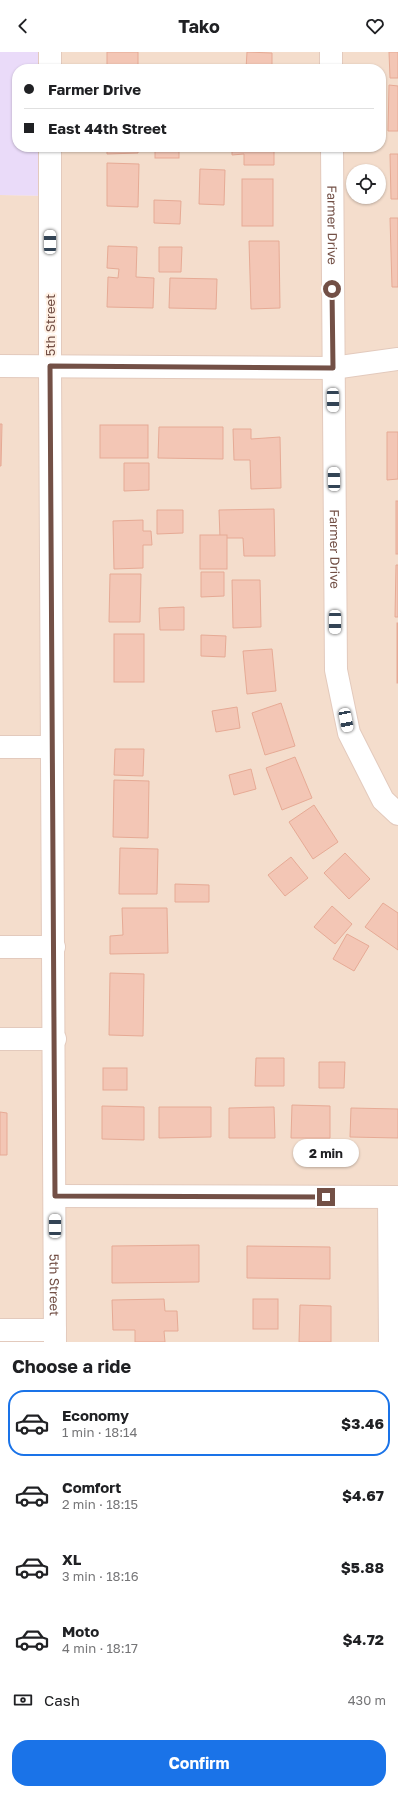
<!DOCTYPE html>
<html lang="en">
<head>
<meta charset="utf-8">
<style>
  :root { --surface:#fff; --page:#f2f2f2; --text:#202124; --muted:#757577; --line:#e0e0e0; --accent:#1a73e8 }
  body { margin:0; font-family:"Golos Text",sans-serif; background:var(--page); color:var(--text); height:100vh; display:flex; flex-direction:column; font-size:15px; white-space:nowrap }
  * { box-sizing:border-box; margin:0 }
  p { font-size:13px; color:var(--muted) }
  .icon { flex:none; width:22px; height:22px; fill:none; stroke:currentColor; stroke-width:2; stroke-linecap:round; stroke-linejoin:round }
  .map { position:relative; height:1290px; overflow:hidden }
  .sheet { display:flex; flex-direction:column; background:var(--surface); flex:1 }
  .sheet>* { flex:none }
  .top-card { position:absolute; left:12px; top:12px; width:374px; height:88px; border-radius:16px; box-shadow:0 1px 3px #0004; display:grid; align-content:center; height:88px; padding:0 12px; background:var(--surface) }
  .tools { position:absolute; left:346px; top:112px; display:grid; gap:8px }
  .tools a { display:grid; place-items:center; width:40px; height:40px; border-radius:50%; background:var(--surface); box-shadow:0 1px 3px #0004; font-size:20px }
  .end { position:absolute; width:18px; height:18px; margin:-9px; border:5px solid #735046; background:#fff; box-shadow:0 0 0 2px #fff }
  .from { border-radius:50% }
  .bubble { position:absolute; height:28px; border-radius:14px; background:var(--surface); box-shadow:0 1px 3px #0004; font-size:13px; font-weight:700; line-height:28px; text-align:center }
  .car { position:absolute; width:12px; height:24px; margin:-12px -6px; border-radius:5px; box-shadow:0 0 3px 1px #0007; background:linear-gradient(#fff 24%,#345 0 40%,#fff 0 76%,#345 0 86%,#fff 0) }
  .top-card b { display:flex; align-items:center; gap:14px; height:38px; font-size:15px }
  .top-card b+b { border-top:1px solid var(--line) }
  .top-card i { width:10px; height:10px; background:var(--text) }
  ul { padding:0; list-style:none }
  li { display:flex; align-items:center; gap:12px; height:66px; margin:0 8px 6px; padding:0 4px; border:2px solid transparent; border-radius:16px }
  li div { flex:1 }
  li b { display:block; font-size:15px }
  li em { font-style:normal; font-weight:700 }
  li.selected { border-color:var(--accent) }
  li>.icon { width:36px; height:36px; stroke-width:1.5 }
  h2 { padding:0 12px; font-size:18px; line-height:48px }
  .pay { display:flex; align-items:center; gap:10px; height:44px; padding:0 12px; font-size:15px }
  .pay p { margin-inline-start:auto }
  .primary-button { display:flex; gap:8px; margin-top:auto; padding:8px 12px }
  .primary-button a { flex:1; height:46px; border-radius:16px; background:var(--accent); color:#fff; font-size:16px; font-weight:700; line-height:46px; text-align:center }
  header { display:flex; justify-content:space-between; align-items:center; height:52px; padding:0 12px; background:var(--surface); font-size:18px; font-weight:700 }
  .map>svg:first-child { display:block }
  .residential { fill:#f4ddcc; fill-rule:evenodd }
  .education { fill:#eadbf9 }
  .building { fill:#f3c6b5; stroke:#e6aa95 }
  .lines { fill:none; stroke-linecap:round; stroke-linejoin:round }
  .minor-casing { stroke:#e3cabd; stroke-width:24 }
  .minor { stroke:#fff; stroke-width:22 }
  .route { stroke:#735046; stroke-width:5 }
  .labels { text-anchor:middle; stroke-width:4; stroke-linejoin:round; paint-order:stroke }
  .street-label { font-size:13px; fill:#735046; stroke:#fff1e5 }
</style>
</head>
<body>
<header><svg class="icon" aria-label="back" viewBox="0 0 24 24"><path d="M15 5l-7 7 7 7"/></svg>Tako<svg class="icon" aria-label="heart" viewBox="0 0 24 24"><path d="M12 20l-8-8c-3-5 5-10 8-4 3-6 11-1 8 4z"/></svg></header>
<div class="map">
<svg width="398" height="1290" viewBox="0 0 398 1290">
  <rect width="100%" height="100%" fill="#fdedde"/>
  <path class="residential" d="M 50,0 L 398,0 L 398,1290 L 0,1290 L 0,143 L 50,144 L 50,95 L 381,95 L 381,17 L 50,17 ZM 353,119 L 379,119 L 379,145 L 353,145 Z"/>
  <polygon class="education" points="0,0 50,0 50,17 17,17 17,95 50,95 50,144 0,143"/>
  <g class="building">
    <rect x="107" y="0" width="31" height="17"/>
    <polygon points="247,0 272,1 272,17 246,17"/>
    <polygon points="389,0 398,0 398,26 390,26"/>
    <polygon points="389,33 398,34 398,79 388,79"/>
    <polygon points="107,95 138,95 138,101 107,102"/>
    <rect x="155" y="95" width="24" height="11"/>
    <polygon points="232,95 274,95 274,113 244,113 244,102 232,103"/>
    <polygon points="390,102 398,102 398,147 391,147"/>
    <polygon points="107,111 139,112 138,155 107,154"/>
    <polygon points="200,117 225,118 224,153 199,152"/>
    <rect x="242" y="127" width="31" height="47"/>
    <polygon points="154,148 181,149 180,172 154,171"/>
    <polygon points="390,166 398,166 398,235 392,235"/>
    <polygon points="249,189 279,189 280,256 251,257"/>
    <polygon points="108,194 137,195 136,225 154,226 153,256 107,255 108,225 118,226 119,217 107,216"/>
    <polygon points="159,195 182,195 181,220 159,220"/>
    <polygon points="170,226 217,227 216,257 169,256"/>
    <polygon points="0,372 2,372 1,414 0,414"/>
    <rect x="100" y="373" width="48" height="33"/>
    <polygon points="159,375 223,375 223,407 158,406"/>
    <polygon points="233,377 251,377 251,387 280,385 281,436 251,437 250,408 234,408"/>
    <polygon points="387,380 398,380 398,427 387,428"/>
    <polygon points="124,411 149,411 149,438 124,439"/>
    <rect x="396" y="449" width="2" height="53"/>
    <polygon points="274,457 275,504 244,504 243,486 220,486 219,458"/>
    <polygon points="157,458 183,458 183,481 157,482"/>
    <polygon points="143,468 143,479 151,479 152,493 143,493 143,516 114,517 113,469"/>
    <rect x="200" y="483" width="27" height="34"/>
    <polygon points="396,513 398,513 398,565 395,565"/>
    <polygon points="201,520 224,520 224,544 201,545"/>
    <polygon points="110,522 141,522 140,570 109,570"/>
    <polygon points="232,528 260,528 261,575 233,576"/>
    <polygon points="184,555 184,578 160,578 159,556"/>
    <rect x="397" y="571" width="1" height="60"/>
    <rect x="114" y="582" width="30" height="48"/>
    <polygon points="201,583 226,584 225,605 201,604"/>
    <polygon points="272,597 276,639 247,642 243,599"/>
    <polygon points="281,651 295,694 265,703 252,661"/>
    <polygon points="237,655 240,676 216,680 212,659"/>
    <polygon points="115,697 144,697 143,724 114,723"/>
    <polygon points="295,705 312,746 282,758 266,716"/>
    <polygon points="251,717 256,737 234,743 229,723"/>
    <polygon points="114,728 149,729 148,786 113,785"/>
    <polygon points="314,753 338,790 313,807 289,770"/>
    <polygon points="120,796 158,797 157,842 119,842"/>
    <polygon points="345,801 370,827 349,847 324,821"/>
    <polygon points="291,805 308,826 285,844 268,823"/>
    <polygon points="175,832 209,833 209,850 175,850"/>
    <polygon points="383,851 398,861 398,898 365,875"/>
    <polygon points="332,854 352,872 335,892 314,875"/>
    <polygon points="122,856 167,856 168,901 110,902 110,884 123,883"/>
    <polygon points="347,882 369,894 354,919 333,907"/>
    <polygon points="110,921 144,922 143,984 109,983"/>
    <polygon points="256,1006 284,1006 284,1034 255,1034"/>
    <polygon points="319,1010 345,1010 344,1036 319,1036"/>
    <rect x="103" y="1016" width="24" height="22"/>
    <polygon points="292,1053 330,1054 330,1086 291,1086"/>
    <polygon points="102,1054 144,1055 144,1088 102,1087"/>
    <polygon points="159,1055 211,1055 211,1085 159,1086"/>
    <polygon points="274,1055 275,1086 229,1086 229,1056"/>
    <polygon points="351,1056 398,1057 398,1086 350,1085"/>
    <polygon points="0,1060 7,1061 7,1103 0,1103"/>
    <polygon points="199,1193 199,1230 112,1231 112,1194"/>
    <polygon points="247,1194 330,1195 330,1227 247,1226"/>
    <polygon points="164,1247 165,1259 177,1259 178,1279 164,1279 165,1290 135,1290 135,1278 113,1278 112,1248"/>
    <rect x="253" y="1247" width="25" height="30"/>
    <polygon points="300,1253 331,1254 331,1290 299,1290"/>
  </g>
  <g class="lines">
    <g class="minor-casing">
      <g id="minor">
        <polyline points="50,0 50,17"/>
        <polyline points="331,0 331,17"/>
        <path id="s1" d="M 50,95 L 50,314 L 55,1290"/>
        <path id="s2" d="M 332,95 L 336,618 L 349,681 L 383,748 L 398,762"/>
        <polyline points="0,314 333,316 398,307"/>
        <polyline points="0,695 52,695"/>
        <polyline points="0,895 54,895"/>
        <polyline points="0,987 55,987"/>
        <polyline points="55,1144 398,1145"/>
        <polyline points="389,1145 390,1290"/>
        <polyline points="0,1278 55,1278"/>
      </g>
    </g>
    <use href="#minor" class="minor"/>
  </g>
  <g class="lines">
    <polyline class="route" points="326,1145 55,1144 50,314 333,316 332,237"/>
  </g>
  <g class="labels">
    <g class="street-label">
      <text dy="5" stroke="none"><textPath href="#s2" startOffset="78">Farmer Drive</textPath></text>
      <text transform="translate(50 273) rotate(-90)" y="5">5th Street</text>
      <text dy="5" stroke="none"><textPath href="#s2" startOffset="402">Farmer Drive</textPath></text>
      <text dy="5" stroke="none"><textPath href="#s1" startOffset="1138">5th Street</textPath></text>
    </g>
  </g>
</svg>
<div class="tools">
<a><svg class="icon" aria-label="locate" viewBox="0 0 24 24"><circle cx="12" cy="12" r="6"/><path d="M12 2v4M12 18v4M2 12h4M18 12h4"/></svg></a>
</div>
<i class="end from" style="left:332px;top:237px"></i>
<i class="end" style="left:326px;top:1145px"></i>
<div class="bubble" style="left:293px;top:1087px;width:66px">2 min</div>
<i class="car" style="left:50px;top:190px;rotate:0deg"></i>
<i class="car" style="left:333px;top:348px;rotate:179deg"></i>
<i class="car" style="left:334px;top:427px;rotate:359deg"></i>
<i class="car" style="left:335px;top:570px;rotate:180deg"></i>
<i class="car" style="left:346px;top:668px;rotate:169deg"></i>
<i class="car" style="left:55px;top:1174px;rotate:0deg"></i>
<div class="top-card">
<b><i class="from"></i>Farmer Drive</b>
<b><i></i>East 44th Street</b>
</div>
</div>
<section class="sheet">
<h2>Choose a ride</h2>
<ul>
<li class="selected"><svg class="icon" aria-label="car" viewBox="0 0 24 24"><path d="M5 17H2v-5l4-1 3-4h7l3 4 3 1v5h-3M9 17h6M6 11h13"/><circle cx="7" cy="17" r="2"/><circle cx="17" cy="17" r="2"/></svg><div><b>Economy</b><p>1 min · 18:14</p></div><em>$3.46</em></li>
<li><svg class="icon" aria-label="car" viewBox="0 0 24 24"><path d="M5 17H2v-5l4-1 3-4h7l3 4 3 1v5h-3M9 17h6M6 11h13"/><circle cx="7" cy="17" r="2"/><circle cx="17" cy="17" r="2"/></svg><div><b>Comfort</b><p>2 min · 18:15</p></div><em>$4.67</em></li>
<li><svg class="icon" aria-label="car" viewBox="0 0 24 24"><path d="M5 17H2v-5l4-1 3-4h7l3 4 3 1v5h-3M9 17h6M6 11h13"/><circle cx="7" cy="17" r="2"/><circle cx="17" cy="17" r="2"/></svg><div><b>XL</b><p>3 min · 18:16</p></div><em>$5.88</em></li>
<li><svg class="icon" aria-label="car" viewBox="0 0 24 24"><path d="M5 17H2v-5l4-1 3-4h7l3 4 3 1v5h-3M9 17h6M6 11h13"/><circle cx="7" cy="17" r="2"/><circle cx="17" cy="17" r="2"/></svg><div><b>Moto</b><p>4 min · 18:17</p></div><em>$4.72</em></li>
</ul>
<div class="pay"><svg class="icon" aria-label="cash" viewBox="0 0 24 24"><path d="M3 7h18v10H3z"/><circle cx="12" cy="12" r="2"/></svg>Cash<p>430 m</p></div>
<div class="primary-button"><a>Confirm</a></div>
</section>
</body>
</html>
